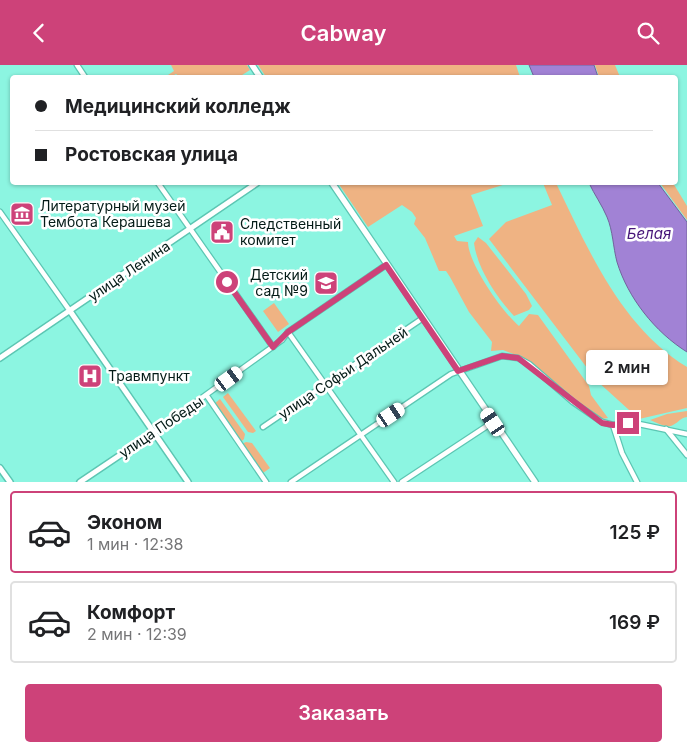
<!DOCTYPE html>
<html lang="ru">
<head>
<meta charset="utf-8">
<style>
  :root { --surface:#fff; --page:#f2f2f2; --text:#202124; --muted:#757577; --line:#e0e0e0; --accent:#cd4279 }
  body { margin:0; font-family:Inter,sans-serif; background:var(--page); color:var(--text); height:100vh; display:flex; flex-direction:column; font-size:19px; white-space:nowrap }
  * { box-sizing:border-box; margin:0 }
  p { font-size:16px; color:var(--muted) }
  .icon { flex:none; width:28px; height:28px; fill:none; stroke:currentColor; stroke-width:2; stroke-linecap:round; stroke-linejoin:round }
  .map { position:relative; height:417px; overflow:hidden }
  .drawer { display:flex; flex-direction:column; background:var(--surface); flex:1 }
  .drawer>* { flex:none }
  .top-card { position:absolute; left:10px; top:10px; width:668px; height:110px; border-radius:5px; box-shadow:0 1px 4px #0004; display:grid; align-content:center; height:110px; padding:0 25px; background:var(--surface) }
  .end { position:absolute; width:22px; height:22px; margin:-11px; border:6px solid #cd4279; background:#fff; box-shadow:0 0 0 2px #fff }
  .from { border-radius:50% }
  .bubble { position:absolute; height:35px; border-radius:5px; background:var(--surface); box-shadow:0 1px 4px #0004; font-size:16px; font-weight:600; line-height:35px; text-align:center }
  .car { position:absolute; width:15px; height:30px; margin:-15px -8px; border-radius:6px; box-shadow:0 0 4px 1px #0007; background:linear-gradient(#fff 24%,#345 0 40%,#fff 0 76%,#345 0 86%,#fff 0) }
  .top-card b { display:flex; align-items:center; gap:18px; height:48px; font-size:19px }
  .top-card b+b { border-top:1px solid var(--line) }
  .top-card i { width:12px; height:12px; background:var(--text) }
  ul { padding:9px 0 0; list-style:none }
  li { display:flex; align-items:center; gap:15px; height:82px; margin:0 10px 8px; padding:0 15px; border:2px solid var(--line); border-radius:5px }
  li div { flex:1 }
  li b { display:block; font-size:19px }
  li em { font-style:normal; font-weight:600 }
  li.selected { border-color:var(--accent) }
  li>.icon { width:45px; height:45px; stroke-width:1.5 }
  .button { display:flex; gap:10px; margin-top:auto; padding:10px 25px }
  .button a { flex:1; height:58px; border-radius:5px; background:var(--accent); color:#fff; font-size:20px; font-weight:600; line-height:58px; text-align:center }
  header { display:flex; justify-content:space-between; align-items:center; height:65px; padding:0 25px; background:var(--accent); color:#fff; font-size:22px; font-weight:600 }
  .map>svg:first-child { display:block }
  .green { fill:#efb383 }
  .water { fill:#a182d5; stroke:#72639c }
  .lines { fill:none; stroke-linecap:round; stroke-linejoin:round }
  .minor-casing { stroke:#5cc6b3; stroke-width:7 }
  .tertiary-casing { stroke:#5cc6b3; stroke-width:8 }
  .secondary-casing { stroke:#5cc6b3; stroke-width:8 }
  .minor { stroke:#fff; stroke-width:4.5 }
  .tertiary { stroke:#fff; stroke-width:5 }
  .secondary { stroke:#fff; stroke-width:5.5 }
  .route { stroke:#cd4279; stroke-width:6 }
  .labels { text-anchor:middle; stroke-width:5; stroke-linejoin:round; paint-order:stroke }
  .poi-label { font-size:14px; fill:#031a16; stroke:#fff; text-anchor:start }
  .street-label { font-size:14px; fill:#031a16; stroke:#fff }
  .water-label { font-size:15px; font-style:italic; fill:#471779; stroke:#fff }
</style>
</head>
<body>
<header><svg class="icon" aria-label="back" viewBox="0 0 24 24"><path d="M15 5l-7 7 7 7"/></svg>Cabway<svg class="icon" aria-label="search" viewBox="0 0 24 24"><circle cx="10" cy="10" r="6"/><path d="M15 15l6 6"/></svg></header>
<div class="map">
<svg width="687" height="417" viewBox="0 0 687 417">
  <rect width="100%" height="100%" fill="#8cf5e1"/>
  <g class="green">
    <polygon points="171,0 247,0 250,5 239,12 180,12 176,9 170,12 165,12 174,6"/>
    <polygon points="258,0 516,0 520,12 266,12"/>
    <polygon points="595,0 615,0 620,12 599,12"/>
    <path d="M 338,118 L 509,118 L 471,130 L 483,161 L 454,171 L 457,176 L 468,177 C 468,198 502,247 519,261 L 529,249 L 538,250 L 589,321 L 591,330 L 608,353 L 601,354 L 524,293 L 503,285 L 491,286 L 492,277 L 469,247 L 450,212 L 446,206 L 439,206 L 425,173 L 414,159 L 416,153 L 412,147 L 402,140 L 368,162 Z"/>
    <path d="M 543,118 L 556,118 C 588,184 621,262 687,302 L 687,343 L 639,354 L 597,316 L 489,174 L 506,157 L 552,140 Z"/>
    <polygon points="660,118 673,118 687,141 687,155"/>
    <path d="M 478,172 L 486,178 L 526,229 L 532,241 L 529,245 L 514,251 C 497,233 477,203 474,178 Z"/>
    <polygon points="274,238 289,259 278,267 263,246"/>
    <polygon points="228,328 256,366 253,368 248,367 223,332"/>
    <polygon points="220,334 245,369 244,374 241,377 214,339"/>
    <path d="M 687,346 L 687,352 C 680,353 679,357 673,360 C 667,364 656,357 650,355 L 667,349 Z"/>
    <polygon points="246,377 252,378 270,403 263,408 242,379"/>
  </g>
  <g class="water">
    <polygon points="529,0 594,0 598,12 534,12"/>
    <path d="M 589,118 L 658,118 L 687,157 L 687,287 C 655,267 628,233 617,197 C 613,182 613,166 607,152 C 602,140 594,129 589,118 Z"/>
  </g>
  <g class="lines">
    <g class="minor-casing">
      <g id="minor">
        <polyline points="77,0 85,12"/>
        <polyline points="158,118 273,282"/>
        <polyline points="0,147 70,246"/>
        <polyline points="288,267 394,417"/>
        <polyline points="207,331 266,417"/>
        <polyline points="613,360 622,388 637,417"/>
        <polyline points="263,362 423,253"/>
        <polyline points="666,364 687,390"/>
        <polyline points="153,368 282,275 288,267 386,200"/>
        <polyline points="291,417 451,309 502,291 518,293 529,299 573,337 602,357 613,360 634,358 687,369"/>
        <polyline points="402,417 493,357"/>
      </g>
    </g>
    <g class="tertiary-casing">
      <g id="tertiary">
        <polyline points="70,246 188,417"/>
        <polyline points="0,293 257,118"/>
        <polyline points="0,403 10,417"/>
        <polyline points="80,417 153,368"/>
      </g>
    </g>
    <g class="secondary-casing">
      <g id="secondary">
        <polyline points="252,0 260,12"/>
        <polyline points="332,118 535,417"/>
      </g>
    </g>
    <use href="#minor" class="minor"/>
    <use href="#tertiary" class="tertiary"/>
    <use href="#secondary" class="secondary"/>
  </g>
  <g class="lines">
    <polyline class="route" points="227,217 273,282 288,267 386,200 458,306 502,291 518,293 602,358 613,360 628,358"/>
  </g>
  <defs>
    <g id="museum-square" transform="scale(1.25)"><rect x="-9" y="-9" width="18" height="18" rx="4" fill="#cd4279" stroke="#fff"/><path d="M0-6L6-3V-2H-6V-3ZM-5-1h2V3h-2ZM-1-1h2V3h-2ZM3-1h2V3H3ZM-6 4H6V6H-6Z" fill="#fff"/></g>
    <g id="civic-square" transform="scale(1.25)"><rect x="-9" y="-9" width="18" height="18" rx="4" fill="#cd4279" stroke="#fff"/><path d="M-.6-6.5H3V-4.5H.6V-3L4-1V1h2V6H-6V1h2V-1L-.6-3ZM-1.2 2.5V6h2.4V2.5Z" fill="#fff"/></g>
    <g id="school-square" transform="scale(1.25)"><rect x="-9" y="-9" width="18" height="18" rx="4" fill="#cd4279" stroke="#fff"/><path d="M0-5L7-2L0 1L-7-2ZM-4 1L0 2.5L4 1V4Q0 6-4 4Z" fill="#fff"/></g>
    <g id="hospital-square" transform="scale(1.25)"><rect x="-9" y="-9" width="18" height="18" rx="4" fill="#cd4279" stroke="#fff"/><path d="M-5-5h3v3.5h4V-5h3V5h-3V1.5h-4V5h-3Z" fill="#fff"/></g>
  </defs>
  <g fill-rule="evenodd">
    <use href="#museum-square" x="22" y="149"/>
    <use href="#civic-square" x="222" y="167"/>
    <use href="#school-square" x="326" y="218"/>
    <use href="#hospital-square" x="90" y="311"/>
  </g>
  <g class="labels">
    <g class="poi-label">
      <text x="40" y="146">Литературный музей<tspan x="40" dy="16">Тембота Керашева</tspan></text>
      <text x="240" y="164">Следственный<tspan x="240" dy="16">комитет</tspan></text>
      <text x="308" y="215" text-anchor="end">Детский<tspan x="308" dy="16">сад №9</tspan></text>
      <text x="108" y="316">Травмпункт</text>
    </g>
    <g class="street-label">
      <text transform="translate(129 206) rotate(-34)" y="5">улица Ленина</text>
      <text transform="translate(343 308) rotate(-34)" y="5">улица Софьи Дальней</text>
      <text transform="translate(161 362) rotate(-34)" y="5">улица Победы</text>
    </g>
    <g class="water-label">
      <text x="649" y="174">Белая</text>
    </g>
  </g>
</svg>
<i class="end from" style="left:227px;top:217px"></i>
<i class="end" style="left:628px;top:358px"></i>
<div class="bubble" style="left:586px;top:285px;width:82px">2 мин</div>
<i class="car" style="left:229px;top:314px;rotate:54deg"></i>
<i class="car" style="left:391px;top:350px;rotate:56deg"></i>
<i class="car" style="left:493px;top:357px;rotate:326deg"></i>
<div class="top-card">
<b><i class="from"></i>Медицинский колледж</b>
<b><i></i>Ростовская улица</b>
</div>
</div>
<section class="drawer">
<ul>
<li class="selected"><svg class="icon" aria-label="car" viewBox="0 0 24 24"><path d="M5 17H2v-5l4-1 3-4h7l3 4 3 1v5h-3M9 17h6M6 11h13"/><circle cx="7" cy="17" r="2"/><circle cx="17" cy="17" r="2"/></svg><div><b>Эконом</b><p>1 мин · 12:38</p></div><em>125 ₽</em></li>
<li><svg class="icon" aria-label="car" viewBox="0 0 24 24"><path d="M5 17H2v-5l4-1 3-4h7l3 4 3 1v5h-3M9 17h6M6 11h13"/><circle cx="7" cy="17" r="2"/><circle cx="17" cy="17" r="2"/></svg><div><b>Комфорт</b><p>2 мин · 12:39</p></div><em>169 ₽</em></li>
</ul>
<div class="button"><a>Заказать</a></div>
</section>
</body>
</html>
